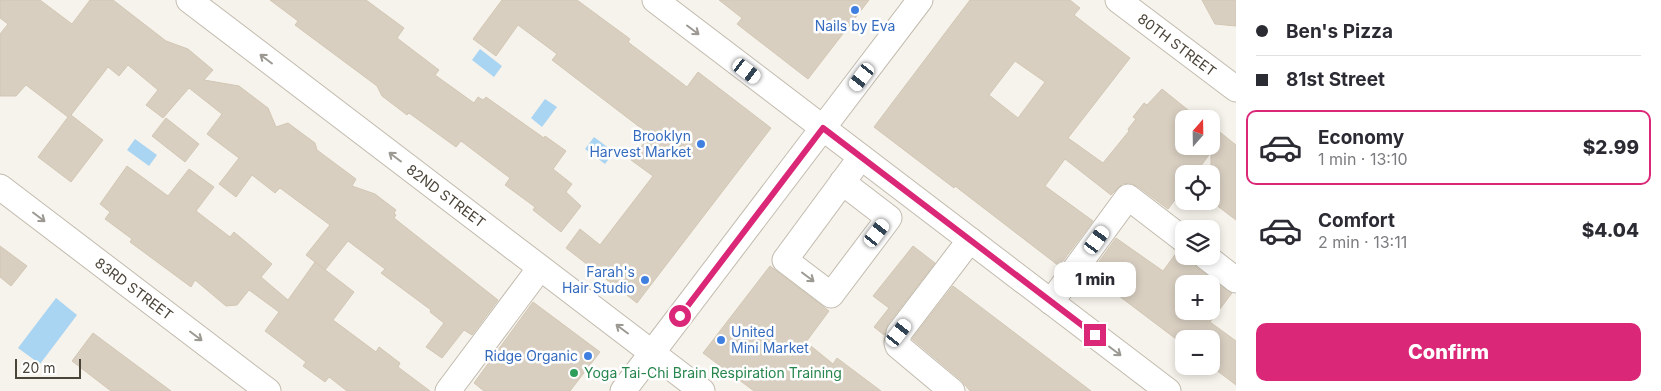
<!DOCTYPE html>
<html lang="en">
<head>
<meta charset="utf-8">
<style>
  :root { --surface:#fff; --page:#f7f7f7; --text:#2b2b33; --muted:#7c7c81; --line:#e1e1e2; --accent:#db2777 }
  body { margin:0; font-family:Inter,sans-serif; background:var(--page); color:var(--text); height:100vh; display:flex; flex-direction:column; font-size:19px; white-space:nowrap }
  * { box-sizing:border-box; margin:0 }
  p { font-size:16px; color:var(--muted) }
  .icon { flex:none; width:28px; height:28px; fill:none; stroke:currentColor; stroke-width:2; stroke-linecap:round; stroke-linejoin:round }
  .map { position:relative; flex:1; overflow:hidden }
  .panel { display:flex; flex-direction:column; background:var(--surface); width:425px }
  .panel>* { flex:none }
  .top-card { display:grid; align-content:center; height:110px; padding:0 20px; background:var(--surface) }
  .needle { width:32px; rotate:20deg }
  .tools { position:absolute; left:1175px; top:110px; display:grid; gap:10px }
  .tools a { display:grid; place-items:center; width:45px; height:45px; border-radius:10px; background:var(--surface); box-shadow:0 2px 8px #0003; font-size:25px }
  .scale { position:absolute; left:15px; bottom:12px; width:66px; box-sizing:border-box; padding-left:5px; border:2px solid #4b4439; border-top:0; font-size:14px; line-height:18px; white-space:nowrap; color:#4b4439; -webkit-text-stroke:4px #fff; paint-order:stroke }
  .end { position:absolute; width:22px; height:22px; margin:-11px; border:6px solid #db2777; background:#fff; box-shadow:0 0 0 2px #fff }
  .from { border-radius:50% }
  .bubble { position:absolute; height:35px; border-radius:10px; background:var(--surface); box-shadow:0 2px 8px #0003; font-size:16px; font-weight:800; line-height:35px; text-align:center }
  .car { position:absolute; width:15px; height:30px; margin:-15px -8px; border-radius:6px; box-shadow:0 0 4px 1px #0007; background:linear-gradient(#fff 24%,#345 0 40%,#fff 0 76%,#345 0 86%,#fff 0) }
  .top-card b { display:flex; align-items:center; gap:18px; height:48px; font-size:19px }
  .top-card b+b { border-top:1px solid var(--line) }
  .top-card i { width:12px; height:12px; background:var(--text) }
  ul { padding:0; list-style:none }
  li { display:flex; align-items:center; gap:15px; height:75px; margin:0 10px 8px; padding:0 10px; border:2px solid transparent; border-radius:10px }
  li div { flex:1 }
  li b { display:block; font-size:19px }
  li em { font-style:normal; font-weight:800 }
  li.on { border-color:var(--accent) }
  li>.icon { width:45px; height:45px; stroke-width:1.5 }
  .cta { display:flex; gap:10px; margin-top:auto; padding:10px 20px }
  .cta a { flex:1; height:58px; border-radius:10px; background:var(--accent); color:#fff; font-size:20px; font-weight:800; line-height:58px; text-align:center }
  main { display:flex; flex:1; min-height:0 }
  .map>svg:first-child { display:block }
  .water { fill:#a9d4f2 }
  .building { fill:#d8cfc1; stroke:#d3c7b4; fill-rule:evenodd }
  .lines { fill:none; stroke-linecap:round; stroke-linejoin:round }
  .minor-casing { stroke:#c2bbae; stroke-width:27 }
  .minor { stroke:#fff; stroke-width:25 }
  .oneway { stroke:#9c9892 }
  .route { stroke:#db2777; stroke-width:6 }
  .shop-dot { fill:#3f7fe0; stroke:#fff; stroke-width:2 }
  .leisure-dot { fill:#2e9e5b; stroke:#fff; stroke-width:2 }
  .labels { text-anchor:middle; stroke-width:5; stroke-linejoin:round; paint-order:stroke }
  .shop-label { font-size:14px; fill:#366cbe; stroke:#fff; text-anchor:end }
  .street-label { font-size:14px; fill:#4b4439; stroke:#fff }
  .leisure-label { font-size:14px; fill:#27864d; stroke:#fff; text-anchor:start }
</style>
</head>
<body>
<main>
<div class="map">
<svg width="1236" height="391" viewBox="0 0 1236 391">
  <rect width="100%" height="100%" fill="#f6f3ec"/>
  <g class="water">
    <polygon points="480,49 502,66 494,77 472,60"/>
    <polygon points="545,99 557,107 542,127 531,118"/>
    <polygon points="594,137 614,152 605,164 585,149"/>
    <polygon points="135,139 157,155 149,166 127,150"/>
    <polygon points="56,298 77,315 40,364 18,348"/>
  </g>
  <g class="building">
    <polygon points="0,0 40,0 72,24 90,0 113,0 166,41 188,49 213,70 204,80 239,86 268,108 276,127 288,123 315,143 317,150 356,179 352,186 375,194 396,210 394,213 396,215 394,218 498,300 472,335 464,330 442,358 426,347 444,323 430,312 431,310 381,273 385,269 348,241 325,270 306,255 330,225 280,188 275,193 252,175 236,197 219,184 239,158 207,134 222,114 189,88 163,118 146,105 158,90 128,65 119,76 108,67 71,115 103,140 71,182 38,157 68,117 26,85 16,96 0,96 0,34 8,24 0,18"/>
    <polygon points="270,0 366,0 404,28 397,38 439,70 435,75 474,103 478,97 483,100 486,97 544,138 545,136 566,151 553,169 572,184 566,192 581,206 561,232 533,210 535,207 505,185 510,178 461,141 456,147 409,113 407,115 382,96 377,86 295,25 298,21"/>
    <polygon points="502,0 577,0 630,39 628,42 687,87 698,72 771,128 637,303 566,248 580,229 600,245 653,176 631,160 650,135 552,60 557,54 518,25 496,56 473,39"/>
    <polygon points="719,0 869,0 808,79 737,24 742,18"/>
    <path d="M 970,0 L 1070,0 L 1080,8 L 1074,15 L 1130,58 L 1068,138 L 1103,163 L 1129,131 L 1128,129 L 1136,119 L 1133,117 L 1144,103 L 1147,105 L 1162,89 L 1193,114 L 1194,112 L 1203,119 L 1184,119 L 1184,146 L 1211,146 L 1211,125 L 1236,145 L 1236,220 L 1211,201 L 1211,152 L 1195,174 L 1184,174 L 1184,188 L 1168,209 L 1137,186 L 1130,183 L 1122,184 L 1111,195 L 1065,159 L 1045,186 L 1093,221 L 1059,266 L 955,186 L 954,188 L 874,127 ZM 1015,61 L 1045,82 L 1018,118 L 989,95 Z"/>
    <polygon points="1202,0 1236,0 1236,26 1215,24"/>
    <polygon points="166,118 199,144 185,162 152,136"/>
    <polygon points="127,166 168,196 189,169 214,187 196,211 230,237 234,232 272,264 261,277 288,300 315,262 354,292 333,320 376,352 379,347 400,363 398,367 430,391 347,391 329,377 325,382 303,366 306,362 265,331 279,312 249,290 237,305 226,306 195,280 191,287 130,242 132,239 105,219 110,212 100,204"/>
    <path d="M 1116,238 L 1163,271 L 1177,252 L 1184,254 L 1184,256 L 1189,256 L 1196,267 L 1232,293 L 1210,322 L 1236,341 L 1236,385 L 1211,366 L 1211,339 L 1184,339 L 1184,345 L 1090,274 ZM 1184,284 L 1211,284 L 1211,311 L 1184,311 Z"/>
    <polygon points="0,246 27,266 11,286 0,277"/>
    <polygon points="913,246 935,263 888,324 884,335 874,327 889,308 873,296"/>
    <polygon points="770,266 829,311 806,342 833,364 837,358 881,391 754,391 703,353"/>
    <polygon points="953,286 1011,330 1091,391 970,391 961,380 912,339"/>
    <polygon points="533,302 600,352 570,391 484,391 474,383"/>
    <polygon points="93,333 171,391 111,391 72,361"/>
  </g>
  <g class="lines">
    <g class="minor-casing">
      <g id="minor">
        <polyline points="189,0 702,391"/>
        <polyline points="655,0 1168,391"/>
        <polyline points="1118,0 1236,89"/>
        <polyline points="842,182 889,218 831,295 785,260 861,157"/>
        <polyline points="0,187 268,391"/>
        <polyline points="1205,256 1236,280"/>
        <polyline points="1051,302 1128,197 1184,240"/>
        <polyline points="448,391 540,268"/>
        <polyline points="623,391 920,0"/>
        <polyline points="952,391 898,346 897,343 899,333 970,240"/>
      </g>
    </g>
    <use href="#minor" class="minor"/>
  </g>
  <defs><path id="oneway-shaft" d="M-6 0H5M1.5-3L5.5 0L1.5 3" fill="none" stroke-width="1.6" stroke-linecap="round" stroke-linejoin="round" transform="scale(1.25)"/></defs>
  <g class="oneway">
    <use href="#oneway-shaft" transform="translate(693 30) rotate(37)"/>
    <use href="#oneway-shaft" transform="translate(266 59) rotate(-143)"/>
    <use href="#oneway-shaft" transform="translate(395 157) rotate(-143)"/>
    <use href="#oneway-shaft" transform="translate(39 217) rotate(37)"/>
    <use href="#oneway-shaft" transform="translate(808 277) rotate(37)"/>
    <use href="#oneway-shaft" transform="translate(622 329) rotate(-143)"/>
    <use href="#oneway-shaft" transform="translate(196 336) rotate(37)"/>
    <use href="#oneway-shaft" transform="translate(1115 351) rotate(37)"/>
  </g>
  <g class="lines">
    <polyline class="route" points="680,316 823,128 1095,335"/>
  </g>
  <g class="shop-dot">
    <circle cx="855" cy="10" r="5"/>
    <circle cx="701" cy="144" r="5"/>
    <circle cx="645" cy="280" r="5"/>
    <circle cx="721" cy="340" r="5"/>
    <circle cx="588" cy="356" r="5"/>
  </g>
  <circle class="leisure-dot" cx="574" cy="373" r="5"/>
  <g class="labels">
    <g class="shop-label">
      <text x="855" y="31" text-anchor="middle">Nails by Eva</text>
      <text x="691" y="141">Brooklyn<tspan x="691" dy="16">Harvest Market</tspan></text>
      <text x="635" y="277">Farah's<tspan x="635" dy="16">Hair Studio</tspan></text>
      <text x="731" y="337" text-anchor="start">United<tspan x="731" dy="16">Mini Market</tspan></text>
      <text x="578" y="361">Ridge Organic</text>
    </g>
    <g class="street-label">
      <text transform="translate(1177 45) rotate(37)" y="5">80TH STREET</text>
      <text transform="translate(446 196) rotate(37)" y="5">82ND STREET</text>
      <text transform="translate(134 289) rotate(37)" y="5">83RD STREET</text>
    </g>
    <g class="leisure-label">
      <text x="584" y="378">Yoga Tai-Chi Brain Respiration Training</text>
    </g>
  </g>
</svg>
<div class="tools">
<a><svg class="needle" viewBox="-14 -14 28 28"><path d="M0-13l5 13h-10z" fill="#e53935"/><path d="M0 13l5-13h-10z" fill="#7c7c81"/></svg></a>
<a><svg class="icon" aria-label="locate" viewBox="0 0 24 24"><circle cx="12" cy="12" r="6"/><path d="M12 2v4M12 18v4M2 12h4M18 12h4"/></svg></a>
<a><svg class="icon" aria-label="layers" viewBox="0 0 24 24"><path d="M12 4l9 5-9 5-9-5zM3 14l9 5 9-5"/></svg></a>
<a>+</a>
<a>−</a>
</div>
<div class="scale">20 m</div>
<i class="end from" style="left:680px;top:316px"></i>
<i class="end" style="left:1095px;top:335px"></i>
<div class="bubble" style="left:1054px;top:262px;width:82px">1 min</div>
<i class="car" style="left:747px;top:71px;rotate:127deg"></i>
<i class="car" style="left:862px;top:77px;rotate:217deg"></i>
<i class="car" style="left:877px;top:233px;rotate:37deg"></i>
<i class="car" style="left:1097px;top:240px;rotate:36deg"></i>
<i class="car" style="left:899px;top:333px;rotate:38deg"></i>
</div>
<section class="panel">
<div class="top-card">
<b><i class="from"></i>Ben's Pizza</b>
<b><i></i>81st Street</b>
</div>
<ul>
<li class="on"><svg class="icon" aria-label="car" viewBox="0 0 24 24"><path d="M5 17H2v-5l4-1 3-4h7l3 4 3 1v5h-3M9 17h6M6 11h13"/><circle cx="7" cy="17" r="2"/><circle cx="17" cy="17" r="2"/></svg><div><b>Economy</b><p>1 min · 13:10</p></div><em>$2.99</em></li>
<li><svg class="icon" aria-label="car" viewBox="0 0 24 24"><path d="M5 17H2v-5l4-1 3-4h7l3 4 3 1v5h-3M9 17h6M6 11h13"/><circle cx="7" cy="17" r="2"/><circle cx="17" cy="17" r="2"/></svg><div><b>Comfort</b><p>2 min · 13:11</p></div><em>$4.04</em></li>
</ul>
<div class="cta"><a>Confirm</a></div>
</section>
</main>
</body>
</html>
